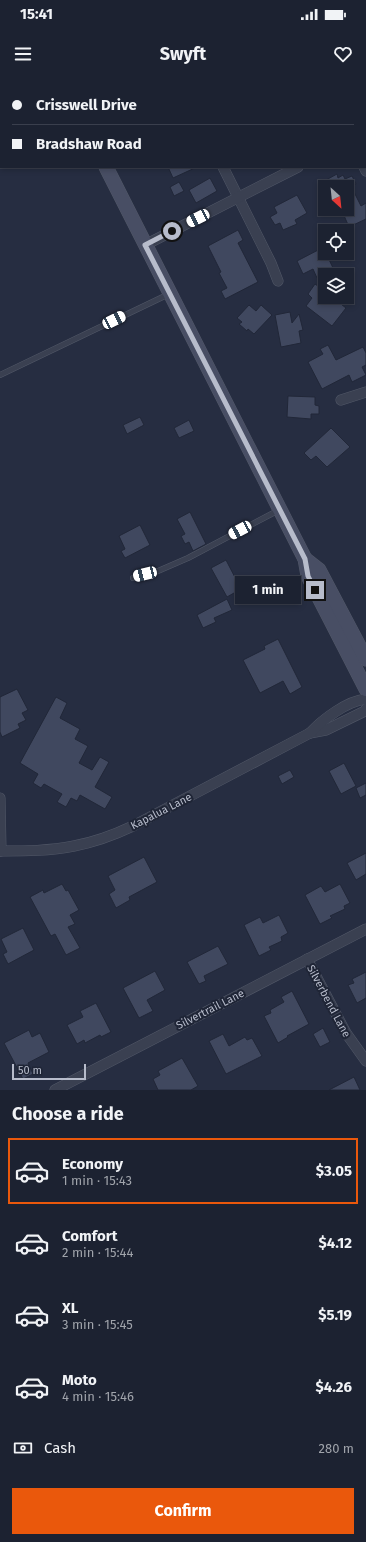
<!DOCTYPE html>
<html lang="en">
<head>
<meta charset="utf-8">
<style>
  :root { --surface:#1c2231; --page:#252a39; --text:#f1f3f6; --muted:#a0a4ab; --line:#3a3f4d; --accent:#ea580c }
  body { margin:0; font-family:"Fira Sans",sans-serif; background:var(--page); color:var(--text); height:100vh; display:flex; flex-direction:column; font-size:15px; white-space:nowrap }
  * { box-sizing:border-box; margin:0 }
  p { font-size:13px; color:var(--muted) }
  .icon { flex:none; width:22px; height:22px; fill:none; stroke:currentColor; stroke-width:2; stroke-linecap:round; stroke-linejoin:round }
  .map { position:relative; height:1010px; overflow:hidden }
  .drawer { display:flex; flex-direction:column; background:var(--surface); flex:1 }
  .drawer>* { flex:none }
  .banner { position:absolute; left:0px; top:0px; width:366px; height:88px; box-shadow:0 2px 6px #0003,0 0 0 1px var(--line); display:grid; align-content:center; height:88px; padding:0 12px; background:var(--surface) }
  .needle { width:26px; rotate:153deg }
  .controls { position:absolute; left:318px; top:100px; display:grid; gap:8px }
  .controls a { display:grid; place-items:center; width:36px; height:36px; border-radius:0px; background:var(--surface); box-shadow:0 2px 6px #0003,0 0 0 1px var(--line); font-size:20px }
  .scale { position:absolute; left:12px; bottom:10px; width:74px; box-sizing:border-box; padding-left:4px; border:2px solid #b7bccb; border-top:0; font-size:11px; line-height:14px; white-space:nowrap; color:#b7bccb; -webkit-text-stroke:3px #1f2536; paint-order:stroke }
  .end { position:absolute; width:18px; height:18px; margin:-9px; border:5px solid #b7bccb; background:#111; box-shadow:0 0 0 2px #111 }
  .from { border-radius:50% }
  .bubble { position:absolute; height:28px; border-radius:0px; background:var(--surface); box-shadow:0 2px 6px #0003,0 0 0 1px var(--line); font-size:13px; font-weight:700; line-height:28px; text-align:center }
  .car { position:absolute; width:12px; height:24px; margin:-12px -6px; border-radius:5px; box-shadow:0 0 3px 1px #0007; background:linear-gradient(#fff 24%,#345 0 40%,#fff 0 76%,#345 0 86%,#fff 0) }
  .banner b { display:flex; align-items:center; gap:14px; height:38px; font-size:15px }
  .banner b+b { border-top:1px solid var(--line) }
  .banner i { width:10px; height:10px; background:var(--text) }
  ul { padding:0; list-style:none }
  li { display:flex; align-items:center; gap:12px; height:66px; margin:0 8px 6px; padding:0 4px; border:2px solid transparent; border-radius:0px }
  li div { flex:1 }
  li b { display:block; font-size:15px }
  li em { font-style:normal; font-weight:700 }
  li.selected { border-color:var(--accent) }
  li>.icon { width:36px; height:36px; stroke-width:1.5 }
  h2 { padding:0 12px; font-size:18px; line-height:48px }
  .pay { display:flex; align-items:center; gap:10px; height:44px; padding:0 12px; font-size:15px }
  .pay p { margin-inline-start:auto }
  .primary-button { display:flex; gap:8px; margin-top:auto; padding:8px 12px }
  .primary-button a { flex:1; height:46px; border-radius:0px; background:var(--accent); color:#fff; font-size:16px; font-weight:700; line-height:46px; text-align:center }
  .status { display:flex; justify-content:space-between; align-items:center; height:28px; padding:0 20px; background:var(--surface); direction:ltr }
  .status svg { height:11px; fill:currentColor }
  header { display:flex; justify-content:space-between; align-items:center; height:52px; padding:0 12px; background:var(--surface); font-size:18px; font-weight:700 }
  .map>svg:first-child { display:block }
  .building { fill:#40485f; stroke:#212738 }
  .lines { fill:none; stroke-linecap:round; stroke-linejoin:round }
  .service-casing { stroke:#525868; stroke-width:6 }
  .minor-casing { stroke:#525868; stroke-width:11 }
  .secondary-casing { stroke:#525868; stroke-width:15 }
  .service { stroke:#3a4051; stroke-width:5 }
  .minor { stroke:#3a4051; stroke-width:10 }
  .secondary { stroke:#484e64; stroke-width:14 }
  .route { stroke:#b7bccb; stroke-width:5 }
  .labels { text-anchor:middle; stroke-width:4; stroke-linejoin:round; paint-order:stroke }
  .street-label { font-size:11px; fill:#b7bccb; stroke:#1f2536 }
</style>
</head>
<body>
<div class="status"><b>15:41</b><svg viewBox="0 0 49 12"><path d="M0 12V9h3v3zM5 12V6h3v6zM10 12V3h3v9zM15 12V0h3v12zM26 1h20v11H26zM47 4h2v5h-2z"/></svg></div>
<header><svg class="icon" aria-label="menu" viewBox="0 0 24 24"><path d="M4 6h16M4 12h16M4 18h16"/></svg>Swyft<svg class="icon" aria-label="heart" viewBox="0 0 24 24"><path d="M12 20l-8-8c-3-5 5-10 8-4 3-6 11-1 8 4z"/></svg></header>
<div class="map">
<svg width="366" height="1010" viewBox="0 0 366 1010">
  <rect width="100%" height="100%" fill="#262d41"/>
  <g class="building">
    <polygon points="168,87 197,87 173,98"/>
    <polygon points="337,94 338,98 343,95 345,99 352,96 356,104 351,106 361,126 366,123 366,139 349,147 342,131 347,129 347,107 328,107 329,106 326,100"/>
    <polygon points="210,98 217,111 196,123 189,110"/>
    <polygon points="179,102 184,111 174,116 170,107"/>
    <polygon points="297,115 307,133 295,140 297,144 283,150 280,143 275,145 270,137 277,133 274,127"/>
    <polygon points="238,150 243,160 238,163 258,202 225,219 221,211 227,208 219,193 221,192 208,166"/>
    <polygon points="320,169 324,169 334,190 317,198 313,189 303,194 297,181"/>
    <polygon points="315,204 325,211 325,217 332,217 346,228 332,246 306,226 312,218 308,214"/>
    <polygon points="249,225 256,231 261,225 272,235 254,254 248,249 247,251 239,244 242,242 237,238"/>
    <polygon points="290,232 292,243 299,234 303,250 299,251 301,263 281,267 275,235"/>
    <polygon points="328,265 336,280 363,267 366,273 366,285 362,287 366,295 352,302 349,295 322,309 308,282 323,274 320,269"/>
    <polygon points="288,316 315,317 315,325 319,326 319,334 311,334 311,339 287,337"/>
    <polygon points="140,337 144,345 127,354 123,345"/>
    <polygon points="189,340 194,351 179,358 174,348"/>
    <polygon points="331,348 350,367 327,387 316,376 311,380 304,373"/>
    <polygon points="190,432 206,464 193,471 189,462 185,464 181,456 185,454 177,439"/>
    <polygon points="140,445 150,465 125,478 121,471 125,469 119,456"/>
    <polygon points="226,480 241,509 227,517 211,488"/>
    <polygon points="227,519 232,530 214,538 216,542 203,548 197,535"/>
    <polygon points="278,559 302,607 290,614 283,601 260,613 243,580 265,569 264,566"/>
    <polygon points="17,609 28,630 22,633 26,640 18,644 20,648 2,657 0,652 0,617"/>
    <polygon points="56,617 67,623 60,638 80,649 75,659 88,666 79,683 92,690 100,677 109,682 95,707 112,717 105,729 80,715 77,721 71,718 66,727 57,722 62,714 44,704 41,708 33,703 38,694 20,683"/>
    <polygon points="344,683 356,706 341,714 329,691"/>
    <polygon points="290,690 294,697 282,704 278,696"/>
    <polygon points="366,703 366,715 360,718 356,708"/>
    <polygon points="366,773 366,794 356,800 347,783"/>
    <polygon points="144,777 157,802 129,817 130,820 116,828 109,814 115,810 108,796"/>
    <polygon points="62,804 66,811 68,810 79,830 70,835 75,844 68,847 80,868 66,875 55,854 51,856 30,817 43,810 44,813"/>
    <polygon points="340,804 350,823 344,826 345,829 330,836 332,838 320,844 305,815 321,806 325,812"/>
    <polygon points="279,835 288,853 281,857 282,861 269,867 271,870 259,876 244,845 260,837 263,843"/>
    <polygon points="23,848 34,870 8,884 3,874 7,872 1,859"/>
    <polygon points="218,866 228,884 204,896 206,901 199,904 187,882"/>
    <polygon points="155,891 165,910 147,920 153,931 139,938 123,908"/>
    <polygon points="366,892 366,918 357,923 348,905 354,903 352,899"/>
    <polygon points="292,911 309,944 287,956 288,957 278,963 264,936 271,933 270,930 284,922 281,917"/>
    <polygon points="96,923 111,952 101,957 100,955 85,963 84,960 77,964 67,945 83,937 80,931"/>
    <polygon points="323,948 330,962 320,967 313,954"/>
    <polygon points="29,950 32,957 40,953 49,972 28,983 33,994 23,999 4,963"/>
    <polygon points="223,954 229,966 245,957 247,960 252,958 262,976 226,994 209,961"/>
    <polygon points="182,978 198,1006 191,1010 158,1010 153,999 160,995 158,991"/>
    <polygon points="354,997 360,1010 329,1010"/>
  </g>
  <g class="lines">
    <g class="service-casing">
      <g id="service">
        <polyline points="0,295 169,214"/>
        <polyline points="133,498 158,491 188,478 279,430"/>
      </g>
    </g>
    <g class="minor-casing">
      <g id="minor">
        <polyline points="320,0 320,1"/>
        <polyline points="0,37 1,36"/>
        <polyline points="365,53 366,52"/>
        <polyline points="223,87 271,183 278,201"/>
        <polyline points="364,87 366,91"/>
        <polyline points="145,165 298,87"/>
        <polyline points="341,320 366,312"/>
        <polyline points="310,653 326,650 365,631 366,629"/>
        <polyline points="0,718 1,771"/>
        <path d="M 0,771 C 25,771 50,771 74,766 C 95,762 114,755 133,746 L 310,653 C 323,639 347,621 366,619"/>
        <polyline points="307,879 346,953 366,981"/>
        <polyline points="55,1010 366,849"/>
      </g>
    </g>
    <g class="secondary-casing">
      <g id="secondary">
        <polyline points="61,0 62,1"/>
        <polyline points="106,87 305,479 308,496 366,609"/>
        <polyline points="305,479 319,490 366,579"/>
      </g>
    </g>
    <use href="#service" class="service"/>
    <use href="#minor" class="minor"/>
    <use href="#secondary" class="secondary"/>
  </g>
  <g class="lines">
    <polyline class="route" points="172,151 145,165 305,479 308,496 315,510"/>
  </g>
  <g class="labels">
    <g class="street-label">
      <text transform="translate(161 731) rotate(-27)" y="4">Kapalua Lane</text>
      <text transform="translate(329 921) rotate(62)" y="4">Silverbend Lane</text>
      <text transform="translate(210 929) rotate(-27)" y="4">Silvertrail Lane</text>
    </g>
  </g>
</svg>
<div class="controls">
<a><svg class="needle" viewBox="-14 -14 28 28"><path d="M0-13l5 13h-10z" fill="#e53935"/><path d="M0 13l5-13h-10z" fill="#a0a4ab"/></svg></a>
<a><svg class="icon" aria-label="locate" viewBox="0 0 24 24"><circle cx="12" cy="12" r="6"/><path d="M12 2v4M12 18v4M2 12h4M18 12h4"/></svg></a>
<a><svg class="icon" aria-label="layers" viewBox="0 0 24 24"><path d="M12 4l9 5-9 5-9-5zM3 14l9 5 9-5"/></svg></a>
</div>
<div class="scale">50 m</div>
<i class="end from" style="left:172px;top:151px"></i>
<i class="end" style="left:315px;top:510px"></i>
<div class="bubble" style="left:235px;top:496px;width:66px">1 min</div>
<i class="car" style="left:198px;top:138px;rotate:243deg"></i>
<i class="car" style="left:114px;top:240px;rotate:64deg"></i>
<i class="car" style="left:240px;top:450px;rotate:242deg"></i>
<i class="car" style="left:145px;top:494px;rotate:256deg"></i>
<div class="banner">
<b><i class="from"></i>Crisswell Drive</b>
<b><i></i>Bradshaw Road</b>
</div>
</div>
<section class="drawer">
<h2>Choose a ride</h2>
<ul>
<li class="selected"><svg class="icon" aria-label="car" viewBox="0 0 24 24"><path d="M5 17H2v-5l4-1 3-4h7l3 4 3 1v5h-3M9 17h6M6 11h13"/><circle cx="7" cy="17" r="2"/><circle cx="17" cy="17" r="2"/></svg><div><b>Economy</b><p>1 min · 15:43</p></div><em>$3.05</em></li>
<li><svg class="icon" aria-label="car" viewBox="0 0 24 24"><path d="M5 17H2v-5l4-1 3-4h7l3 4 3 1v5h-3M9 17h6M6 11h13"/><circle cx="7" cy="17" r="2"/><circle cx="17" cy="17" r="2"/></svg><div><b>Comfort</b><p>2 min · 15:44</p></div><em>$4.12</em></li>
<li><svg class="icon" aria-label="car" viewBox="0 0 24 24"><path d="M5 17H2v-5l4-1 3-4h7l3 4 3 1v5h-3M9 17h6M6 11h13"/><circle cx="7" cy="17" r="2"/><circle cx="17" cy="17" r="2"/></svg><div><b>XL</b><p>3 min · 15:45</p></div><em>$5.19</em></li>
<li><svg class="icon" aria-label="car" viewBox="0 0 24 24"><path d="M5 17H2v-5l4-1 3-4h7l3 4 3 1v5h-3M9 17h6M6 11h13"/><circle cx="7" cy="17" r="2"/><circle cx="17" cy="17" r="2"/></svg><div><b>Moto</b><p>4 min · 15:46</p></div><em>$4.26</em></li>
</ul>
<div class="pay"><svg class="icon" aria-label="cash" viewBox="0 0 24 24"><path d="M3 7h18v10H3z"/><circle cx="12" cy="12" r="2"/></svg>Cash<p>280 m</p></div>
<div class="primary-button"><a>Confirm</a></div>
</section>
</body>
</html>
